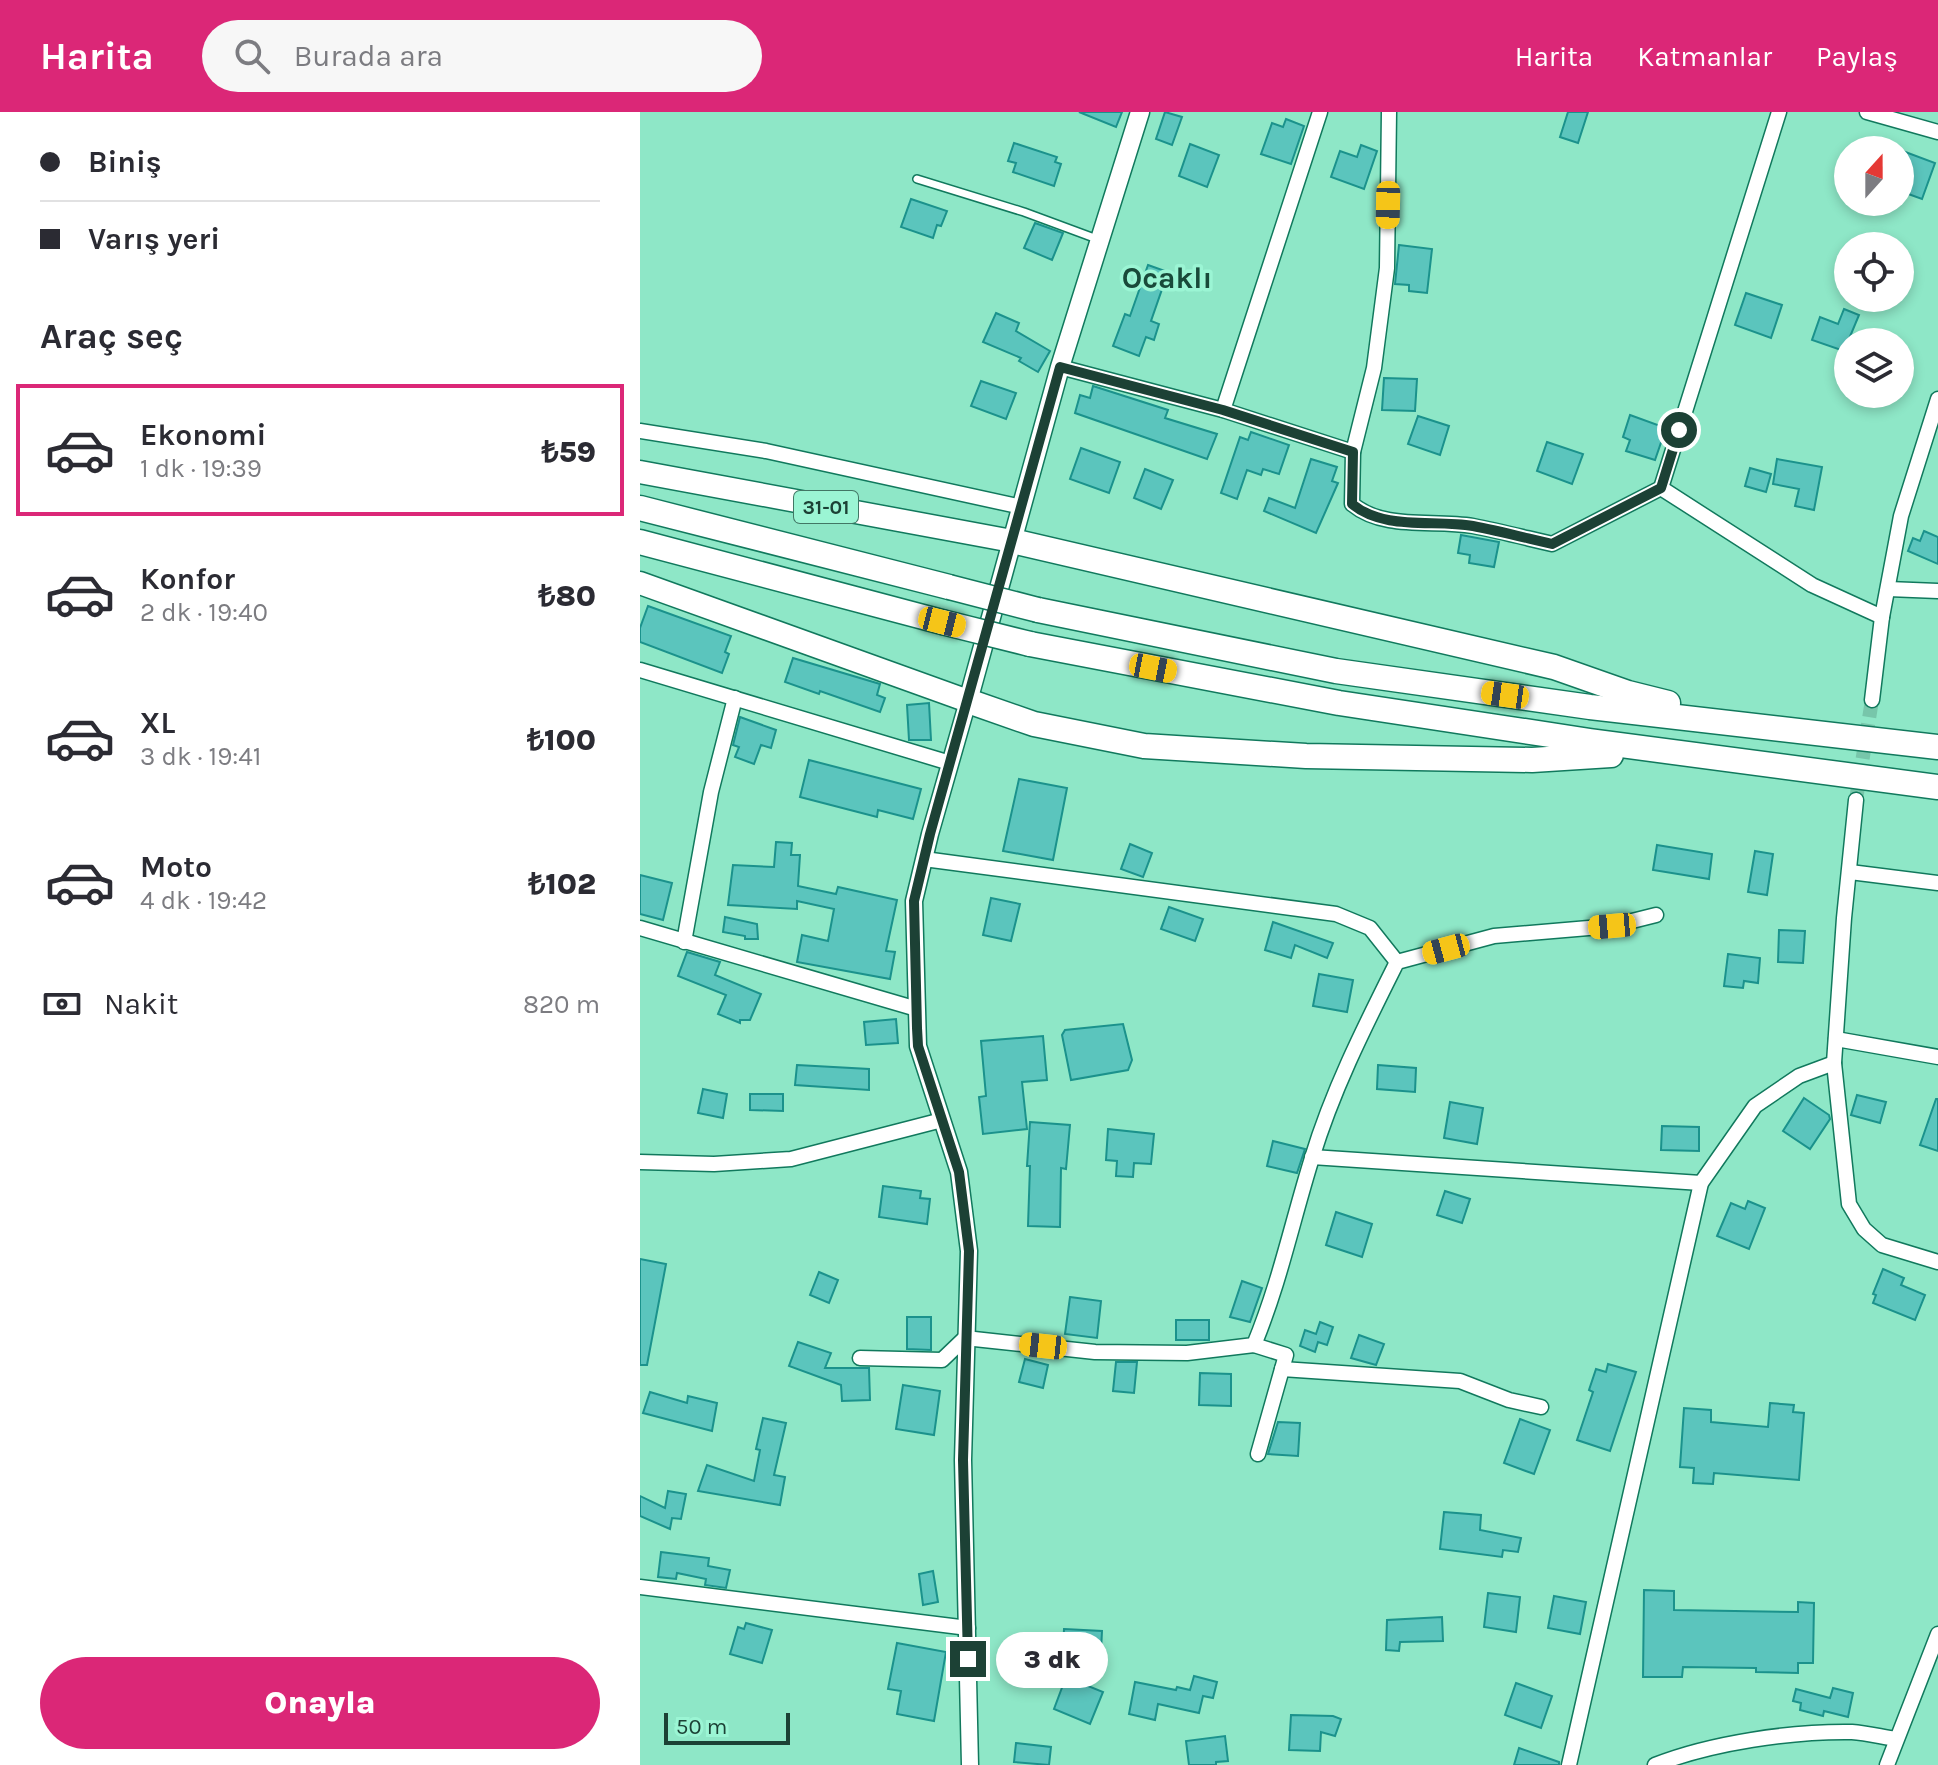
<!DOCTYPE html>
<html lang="tr">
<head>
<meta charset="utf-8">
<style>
  :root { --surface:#fff; --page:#f7f7f7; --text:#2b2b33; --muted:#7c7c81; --line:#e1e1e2; --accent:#db2777 }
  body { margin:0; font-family:Karla,sans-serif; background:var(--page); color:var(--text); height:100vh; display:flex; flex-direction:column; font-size:30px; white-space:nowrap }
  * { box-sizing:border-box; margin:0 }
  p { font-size:26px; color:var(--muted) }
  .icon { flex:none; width:44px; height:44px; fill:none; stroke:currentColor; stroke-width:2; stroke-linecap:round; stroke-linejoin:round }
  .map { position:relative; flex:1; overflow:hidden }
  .side { display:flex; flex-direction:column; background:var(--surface); width:640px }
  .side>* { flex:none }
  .top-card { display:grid; align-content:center; height:176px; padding:0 40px; background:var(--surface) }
  .needle { width:52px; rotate:21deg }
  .buttons { position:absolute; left:1194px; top:24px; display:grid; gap:16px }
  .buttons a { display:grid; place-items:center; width:80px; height:80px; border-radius:50%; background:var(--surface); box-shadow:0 4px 12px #0003; font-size:40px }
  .scale { position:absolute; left:24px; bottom:20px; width:126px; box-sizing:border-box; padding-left:8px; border:4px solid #1c4135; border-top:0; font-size:22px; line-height:28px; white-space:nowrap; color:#1c4135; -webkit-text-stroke:6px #9bf5d4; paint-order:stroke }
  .end { position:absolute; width:36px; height:36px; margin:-18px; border:10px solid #1c4135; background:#fff; box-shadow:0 0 0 4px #fff }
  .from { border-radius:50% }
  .bubble { position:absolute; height:56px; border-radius:28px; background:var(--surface); box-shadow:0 4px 12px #0003; font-size:26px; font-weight:800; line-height:56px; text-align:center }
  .car { position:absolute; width:24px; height:48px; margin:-24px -12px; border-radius:10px; box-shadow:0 0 6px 2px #0007; background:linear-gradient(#f5c518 24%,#345 0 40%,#f5c518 0 76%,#345 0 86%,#f5c518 0) }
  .top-card b { display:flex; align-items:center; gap:28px; height:76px; font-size:30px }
  .top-card b+b { border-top:2px solid var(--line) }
  .top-card i { width:20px; height:20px; background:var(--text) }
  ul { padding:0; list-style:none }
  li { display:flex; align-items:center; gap:24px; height:132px; margin:0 16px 12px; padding:0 24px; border:4px solid transparent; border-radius:0px }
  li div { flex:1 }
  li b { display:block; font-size:30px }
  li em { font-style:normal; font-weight:800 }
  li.current { border-color:var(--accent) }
  li>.icon { width:72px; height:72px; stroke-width:1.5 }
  h2 { padding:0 40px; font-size:36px; line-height:96px }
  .pay { display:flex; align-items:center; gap:20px; height:88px; padding:0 40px; font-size:30px }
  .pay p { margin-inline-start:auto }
  .cta { display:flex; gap:16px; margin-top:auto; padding:16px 40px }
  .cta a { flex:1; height:92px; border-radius:48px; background:var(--accent); color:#fff; font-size:32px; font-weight:800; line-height:92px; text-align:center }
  header { display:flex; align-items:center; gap:48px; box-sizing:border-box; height:112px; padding:0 40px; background:var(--accent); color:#fff }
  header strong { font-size:38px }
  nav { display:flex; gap:44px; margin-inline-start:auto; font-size:28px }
  .search { width:560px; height:72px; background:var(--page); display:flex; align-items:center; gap:20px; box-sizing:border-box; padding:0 28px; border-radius:44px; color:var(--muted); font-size:30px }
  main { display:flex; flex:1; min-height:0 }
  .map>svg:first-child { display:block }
  .building { fill:#5bc5bd; stroke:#1b928c; stroke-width:2 }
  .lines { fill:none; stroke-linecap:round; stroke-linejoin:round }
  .minor-tunnel { stroke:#77c6aa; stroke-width:14; stroke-dasharray:14 7; stroke-linecap:butt }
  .service-casing { stroke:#11795d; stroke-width:10 }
  .minor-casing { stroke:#11795d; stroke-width:17 }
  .tertiary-casing { stroke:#11795d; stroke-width:19 }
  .secondary-casing { stroke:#11795d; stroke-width:21 }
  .trunk-casing { stroke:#11795d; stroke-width:25 }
  .motorway-casing { stroke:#11795d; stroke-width:27 }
  .service { stroke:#fff; stroke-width:7 }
  .minor { stroke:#fff; stroke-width:14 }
  .tertiary { stroke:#fff; stroke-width:16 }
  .secondary { stroke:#fff; stroke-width:18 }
  .trunk { stroke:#fff; stroke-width:22 }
  .motorway { stroke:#fff; stroke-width:24 }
  .motorway-bridge-casing { stroke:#11795d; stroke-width:27; stroke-linecap:butt }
  .motorway-bridge { stroke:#fff; stroke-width:24 }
  .route { stroke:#1c4135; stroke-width:10 }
  .labels { text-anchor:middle; stroke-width:7; stroke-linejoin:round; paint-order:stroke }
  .shield { fill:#9bf5d4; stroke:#427765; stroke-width:2 }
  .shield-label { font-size:20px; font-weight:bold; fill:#1c4135 }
  .district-label { font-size:30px; font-weight:bold; fill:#194a3a; stroke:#9bf5d4 }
</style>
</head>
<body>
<header>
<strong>Harita</strong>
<div class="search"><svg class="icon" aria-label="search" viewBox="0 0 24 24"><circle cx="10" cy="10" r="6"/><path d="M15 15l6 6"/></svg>Burada ara</div>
<nav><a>Harita</a><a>Katmanlar</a><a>Paylaş</a></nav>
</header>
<main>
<section class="side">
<div class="top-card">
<b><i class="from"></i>Biniş</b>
<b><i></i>Varış yeri</b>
</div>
<h2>Araç seç</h2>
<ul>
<li class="current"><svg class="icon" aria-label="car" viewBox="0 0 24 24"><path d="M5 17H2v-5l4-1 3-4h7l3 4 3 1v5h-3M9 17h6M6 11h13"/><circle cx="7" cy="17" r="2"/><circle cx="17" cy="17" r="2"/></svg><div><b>Ekonomi</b><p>1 dk · 19:39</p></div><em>₺59</em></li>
<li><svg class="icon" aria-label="car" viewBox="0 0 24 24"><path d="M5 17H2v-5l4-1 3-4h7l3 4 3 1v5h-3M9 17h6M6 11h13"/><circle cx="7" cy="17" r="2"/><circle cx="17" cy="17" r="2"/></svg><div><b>Konfor</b><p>2 dk · 19:40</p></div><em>₺80</em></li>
<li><svg class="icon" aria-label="car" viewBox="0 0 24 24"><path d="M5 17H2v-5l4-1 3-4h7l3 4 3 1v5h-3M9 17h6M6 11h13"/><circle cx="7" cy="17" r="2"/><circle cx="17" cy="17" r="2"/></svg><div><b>XL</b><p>3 dk · 19:41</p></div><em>₺100</em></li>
<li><svg class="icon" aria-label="car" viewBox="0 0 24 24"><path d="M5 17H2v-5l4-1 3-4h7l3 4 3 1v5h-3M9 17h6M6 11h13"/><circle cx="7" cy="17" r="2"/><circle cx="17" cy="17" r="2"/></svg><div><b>Moto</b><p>4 dk · 19:42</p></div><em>₺102</em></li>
</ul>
<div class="pay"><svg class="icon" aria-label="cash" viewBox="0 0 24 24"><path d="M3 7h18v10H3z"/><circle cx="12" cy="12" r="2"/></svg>Nakit<p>820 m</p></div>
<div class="cta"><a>Onayla</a></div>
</section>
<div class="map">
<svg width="1298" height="1653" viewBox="0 0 1298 1653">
  <rect width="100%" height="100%" fill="#8ee7c7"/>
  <g class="building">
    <polygon points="439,0 482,0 476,15"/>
    <polygon points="525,0 542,5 532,33 516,27"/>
    <polygon points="928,0 948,0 938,31 920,25"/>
    <polygon points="646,7 664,14 651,52 621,42 632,11 643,15"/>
    <polygon points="374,31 417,45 415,50 421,52 414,74 373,60 376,51 368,49"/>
    <polygon points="550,32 579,43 567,75 539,64"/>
    <polygon points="721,33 737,39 724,77 691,65 700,39 717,45"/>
    <polygon points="1260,38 1295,51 1282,87 1260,79"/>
    <polygon points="271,87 307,99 301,114 297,113 293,126 261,115"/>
    <polygon points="395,111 423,121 412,148 384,136"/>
    <polygon points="759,133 792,137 787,181 769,179 769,173 755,172"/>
    <polygon points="508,153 528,160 511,209 519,212 514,228 506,225 499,244 473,234 485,202 490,204"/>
    <polygon points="1106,181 1142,193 1131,226 1095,213"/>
    <polygon points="1204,197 1219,203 1204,239 1172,228 1180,205 1198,212"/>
    <polygon points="356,201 379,211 376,219 410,239 398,260 379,249 381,246 343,230"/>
    <polygon points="744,266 777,267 775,299 742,298"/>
    <polygon points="341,269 376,281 366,307 331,294"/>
    <polygon points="453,274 528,298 525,306 577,322 567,347 435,301 440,283 450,286"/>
    <polygon points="990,303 1026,316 1015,348 986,339 990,328 983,325"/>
    <polygon points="778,304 809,314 800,343 768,332"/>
    <polygon points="611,320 649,333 639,362 623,357 621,363 607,358 597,387 581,381 600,325 608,328"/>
    <polygon points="907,330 943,342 932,372 897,359"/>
    <polygon points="441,336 480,350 469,381 430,367"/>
    <polygon points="671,347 697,355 692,369 698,371 676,421 624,399 629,386 655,396"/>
    <polygon points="1137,347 1182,355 1174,398 1155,394 1159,377 1133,372"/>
    <polygon points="1110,356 1131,362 1126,380 1105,374"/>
    <polygon points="505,357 533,368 521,397 494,386"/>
    <polygon points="1284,419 1298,425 1298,452 1268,439 1273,426 1280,429"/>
    <polygon points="821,423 859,430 854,455 829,451 830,443 818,441"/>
    <polygon points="8,494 91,524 85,540 89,542 82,561 0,530 0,516"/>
    <polygon points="153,546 240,572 237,583 245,586 240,600 180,579 179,582 145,570"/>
    <polygon points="289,591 291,628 269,628 267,593"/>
    <polygon points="100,605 136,618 131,636 121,633 114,652 95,645 99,635 93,633"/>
    <polygon points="169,648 281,677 273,707 238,698 237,705 160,685"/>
    <polygon points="379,667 427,676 413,748 363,739"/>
    <polygon points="136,730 152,731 151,743 160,743 158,774 196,782 198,775 257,788 246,839 255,840 250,867 157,850 162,823 188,829 194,797 157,789 157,797 88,793 93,753 134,755"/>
    <polygon points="490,732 512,741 503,765 481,757"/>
    <polygon points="1017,733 1072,742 1069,767 1013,758"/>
    <polygon points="1115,739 1133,742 1127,783 1108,780"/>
    <polygon points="0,763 32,771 23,808 0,802"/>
    <polygon points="351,786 380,792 371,829 343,823"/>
    <polygon points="529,795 563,807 555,829 521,817"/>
    <polygon points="85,805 117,812 118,827 105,827 105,824 83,820"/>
    <polygon points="633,810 693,831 687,846 655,833 651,846 625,838"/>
    <polygon points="1139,818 1165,819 1163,851 1138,850"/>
    <polygon points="47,840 80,850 75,863 121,882 110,908 100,908 100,911 78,902 86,883 38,864"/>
    <polygon points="1088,842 1120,846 1118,871 1104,869 1103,876 1084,874"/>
    <polygon points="679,862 713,868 707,900 673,894"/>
    <polygon points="256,907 258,931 226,933 224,910"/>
    <polygon points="483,912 492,948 488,958 431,968 422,923 425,918"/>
    <polygon points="403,924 407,968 382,970 387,1017 343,1022 339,985 346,984 341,929"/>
    <polygon points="157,953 229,957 229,978 155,973"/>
    <polygon points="738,953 776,956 775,980 737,977"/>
    <polygon points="63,977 87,982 83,1006 58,1001"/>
    <polygon points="110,982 143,982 143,999 110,998"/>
    <polygon points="1217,983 1246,990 1240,1011 1211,1003"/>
    <polygon points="1164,986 1189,1003 1190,1007 1170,1037 1143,1019"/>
    <polygon points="1296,987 1298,987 1298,1039 1280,1033"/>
    <polygon points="810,990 843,996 837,1032 804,1026"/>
    <polygon points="390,1010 430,1013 426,1057 421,1056 420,1115 388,1114 390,1054 387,1054"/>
    <polygon points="1022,1014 1059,1015 1059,1039 1021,1038"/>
    <polygon points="468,1017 514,1022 511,1052 494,1051 493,1065 476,1064 477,1049 466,1048"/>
    <polygon points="633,1029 665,1037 657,1061 627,1054"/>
    <polygon points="243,1074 281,1079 280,1086 290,1087 287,1112 239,1105"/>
    <polygon points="805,1079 830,1087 822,1111 797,1103"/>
    <polygon points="1108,1089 1125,1096 1109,1137 1077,1124 1091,1091 1105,1097"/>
    <polygon points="696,1100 732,1112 722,1145 686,1133"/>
    <polygon points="0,1147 26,1152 7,1253 0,1253"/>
    <polygon points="1243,1157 1264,1166 1261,1173 1285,1183 1275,1208 1233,1191 1236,1183 1233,1182"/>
    <polygon points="179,1160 198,1168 189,1191 170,1183"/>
    <polygon points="602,1169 622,1176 610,1210 590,1205"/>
    <polygon points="430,1185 461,1189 457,1226 425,1222"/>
    <polygon points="267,1205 291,1205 291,1238 267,1237"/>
    <rect x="536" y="1208" width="33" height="20"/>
    <polygon points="680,1210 693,1215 687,1233 678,1230 675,1240 660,1234 665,1218 676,1222"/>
    <polygon points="719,1223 744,1232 736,1253 711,1246"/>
    <polygon points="158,1230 191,1241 185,1256 229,1256 230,1288 202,1289 201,1273 149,1254"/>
    <polygon points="385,1247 408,1253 403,1276 379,1270"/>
    <polygon points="476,1250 497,1250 494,1281 473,1279"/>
    <polygon points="968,1252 996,1260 970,1339 937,1328 953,1280 949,1278 956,1257 966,1260"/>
    <polygon points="560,1261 591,1262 591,1294 559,1293"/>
    <polygon points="263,1273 300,1279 294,1323 256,1317"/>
    <polygon points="10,1280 47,1291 48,1284 77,1291 72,1319 3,1301"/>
    <polygon points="1130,1291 1154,1293 1153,1300 1164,1301 1159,1368 1074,1361 1073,1372 1053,1371 1054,1356 1040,1355 1044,1296 1071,1298 1071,1310 1128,1315"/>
    <polygon points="123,1306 146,1311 134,1363 145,1365 140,1393 58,1379 67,1353 114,1369 120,1338 116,1337"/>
    <polygon points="880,1307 910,1318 894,1362 864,1351"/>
    <polygon points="638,1310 660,1311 658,1344 628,1342"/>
    <polygon points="28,1379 46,1382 41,1407 32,1406 30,1417 0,1404 0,1384 25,1396"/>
    <polygon points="804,1400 841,1403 840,1418 881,1426 878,1440 863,1438 862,1445 800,1437"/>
    <polygon points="21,1440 69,1446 68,1454 90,1458 86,1476 65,1473 66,1467 37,1461 36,1467 18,1465"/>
    <polygon points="293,1459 298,1490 283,1493 279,1462"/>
    <polygon points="1004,1478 1034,1479 1034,1498 1158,1500 1158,1490 1174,1491 1173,1551 1158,1551 1158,1561 1116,1560 1116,1556 1043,1555 1042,1565 1003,1565"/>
    <polygon points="848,1481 880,1485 876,1520 844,1515"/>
    <polygon points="914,1484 946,1490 940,1522 908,1516"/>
    <polygon points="802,1505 803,1529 760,1530 759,1539 746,1538 747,1508"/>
    <polygon points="106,1511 132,1518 122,1551 90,1542 98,1515 104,1517"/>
    <polygon points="424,1517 462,1519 461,1539 423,1537"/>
    <polygon points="257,1531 306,1540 294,1609 257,1602 261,1579 248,1577"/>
    <polygon points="554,1564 577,1570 573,1586 563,1584 559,1601 518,1592 515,1608 489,1602 495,1570 536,1578 537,1575 550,1578"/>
    <polygon points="426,1565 463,1580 450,1612 414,1597"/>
    <polygon points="876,1571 912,1584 901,1616 865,1603"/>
    <polygon points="1193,1576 1213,1581 1208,1605 1184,1599 1183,1604 1160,1598 1161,1591 1153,1589 1156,1577 1190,1586"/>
    <polygon points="651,1603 693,1604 701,1607 695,1624 681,1620 680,1639 649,1638"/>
    <polygon points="585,1624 588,1649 576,1650 576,1653 549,1653 546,1629"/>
    <polygon points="376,1631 411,1635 409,1653 374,1650"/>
    <polygon points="879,1636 919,1650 919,1653 874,1653"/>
  </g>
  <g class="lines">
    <polyline class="minor-tunnel" points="1216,688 1232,588"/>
    <g class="service-casing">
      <polyline id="service" points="277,67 384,100 457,127"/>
    </g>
    <g class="minor-casing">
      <g id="minor">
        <path d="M 749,0 L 747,156 L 734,256 L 713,340 L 712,392 C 745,419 793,407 833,414 C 859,419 886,426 912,432 L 1021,376 L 1139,0"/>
        <polyline points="1227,0 1298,20"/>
        <polyline points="420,255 583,298 713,340"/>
        <polyline points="583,298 680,0"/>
        <polyline points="0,319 126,339 382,395"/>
        <polyline points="1021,376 1172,473 1242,505"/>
        <polyline points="1248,477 1298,479"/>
        <polyline points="0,558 310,651"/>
        <polyline points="1232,588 1242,505 1261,404 1298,287"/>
        <polyline points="1216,688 1204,806 1194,951 1209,1092 1224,1117 1242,1133 1298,1150"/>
        <polyline points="284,747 696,802 730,816 757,850"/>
        <polyline points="1210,760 1298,771"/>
        <polyline points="0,816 277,897"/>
        <polyline points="44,830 71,680 95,586"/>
        <polyline points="1196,927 1298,945"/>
        <polyline points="672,1045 1061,1071"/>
        <polyline points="0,1050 74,1052 151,1047 302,1008"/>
        <polyline points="614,1233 646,1243 618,1342"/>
        <path d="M 220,1246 L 302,1248 L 325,1226 L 455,1240 L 547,1241 L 614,1233 C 640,1170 652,1110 672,1046 C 693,977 725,914 757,850 L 854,824 L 972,814 L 1016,803"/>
        <polyline points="642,1257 820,1269 869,1288 901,1295"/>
        <polyline points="0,1475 328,1516"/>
        <polyline points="929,1653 1061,1071 1115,994 1159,964 1194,951"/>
        <path d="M 1015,1653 C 1071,1631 1152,1619 1212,1620 C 1227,1621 1242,1625 1256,1627"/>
        <polyline points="1247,1653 1298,1522"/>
      </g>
    </g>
    <g class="tertiary-casing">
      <polyline id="tertiary" points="328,589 290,722 274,789 278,934 319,1060 329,1139 323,1348 330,1653"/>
    </g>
    <g class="secondary-casing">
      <polyline id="secondary" points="328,589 420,255 500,0"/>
    </g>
    <g class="trunk-casing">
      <g id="trunk">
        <polyline points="0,360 372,429"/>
        <polyline points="0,471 328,589"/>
      </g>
    </g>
    <g class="motorway-casing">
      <g id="motorway">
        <polyline points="0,396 309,475"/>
        <polyline points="372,429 914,555 988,581 1028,591"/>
        <polyline points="0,430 302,510"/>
        <polyline points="398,498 696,559 950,595 1298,635"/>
        <polyline points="390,532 699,591 950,629 1298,675"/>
        <polyline points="328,589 394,612 504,634 666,644 892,648 971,643"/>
      </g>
    </g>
    <use href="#service" class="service"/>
    <use href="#minor" class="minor"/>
    <use href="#tertiary" class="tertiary"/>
    <use href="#secondary" class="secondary"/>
    <use href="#trunk" class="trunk"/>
    <use href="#motorway" class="motorway"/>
    <g class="motorway-bridge-casing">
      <g id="motorway-bridge">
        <polyline points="309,475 398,498"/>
        <polyline points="302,510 390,532"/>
      </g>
    </g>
    <use href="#motorway-bridge" class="motorway-bridge"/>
  </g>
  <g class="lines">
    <path class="route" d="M 328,1547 L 323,1348 L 329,1139 L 319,1060 L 278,934 L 277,916 L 274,789 L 290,722 L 420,255 L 583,298 L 713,340 L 712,392 C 745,419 793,407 833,414 C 859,419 886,426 912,432 L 1021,376 L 1039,318"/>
  </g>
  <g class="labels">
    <rect class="shield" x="154" y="379" width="64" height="32" rx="6"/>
    <g class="shield-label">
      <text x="186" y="402">31-01</text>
    </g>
    <g class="district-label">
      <text x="527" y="176">Ocaklı</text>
    </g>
  </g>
</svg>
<div class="buttons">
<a><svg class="needle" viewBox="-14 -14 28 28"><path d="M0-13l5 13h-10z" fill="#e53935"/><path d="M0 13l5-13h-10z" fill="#7c7c81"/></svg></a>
<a><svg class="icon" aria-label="locate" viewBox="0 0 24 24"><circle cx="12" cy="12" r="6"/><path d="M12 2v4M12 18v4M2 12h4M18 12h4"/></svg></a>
<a><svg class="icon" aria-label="layers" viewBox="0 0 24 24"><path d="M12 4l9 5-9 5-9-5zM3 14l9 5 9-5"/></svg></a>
</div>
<div class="scale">50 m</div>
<i class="end from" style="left:1039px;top:318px"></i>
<i class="end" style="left:328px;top:1547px"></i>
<div class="bubble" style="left:356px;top:1520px;width:112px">3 dk</div>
<i class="car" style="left:748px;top:93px;rotate:181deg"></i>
<i class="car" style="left:302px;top:510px;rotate:104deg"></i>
<i class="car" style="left:513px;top:556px;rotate:101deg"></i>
<i class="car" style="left:865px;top:583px;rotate:278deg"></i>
<i class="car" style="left:972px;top:814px;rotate:265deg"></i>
<i class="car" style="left:806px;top:837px;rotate:255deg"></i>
<i class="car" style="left:403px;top:1234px;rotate:276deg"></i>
</div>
</main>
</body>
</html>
